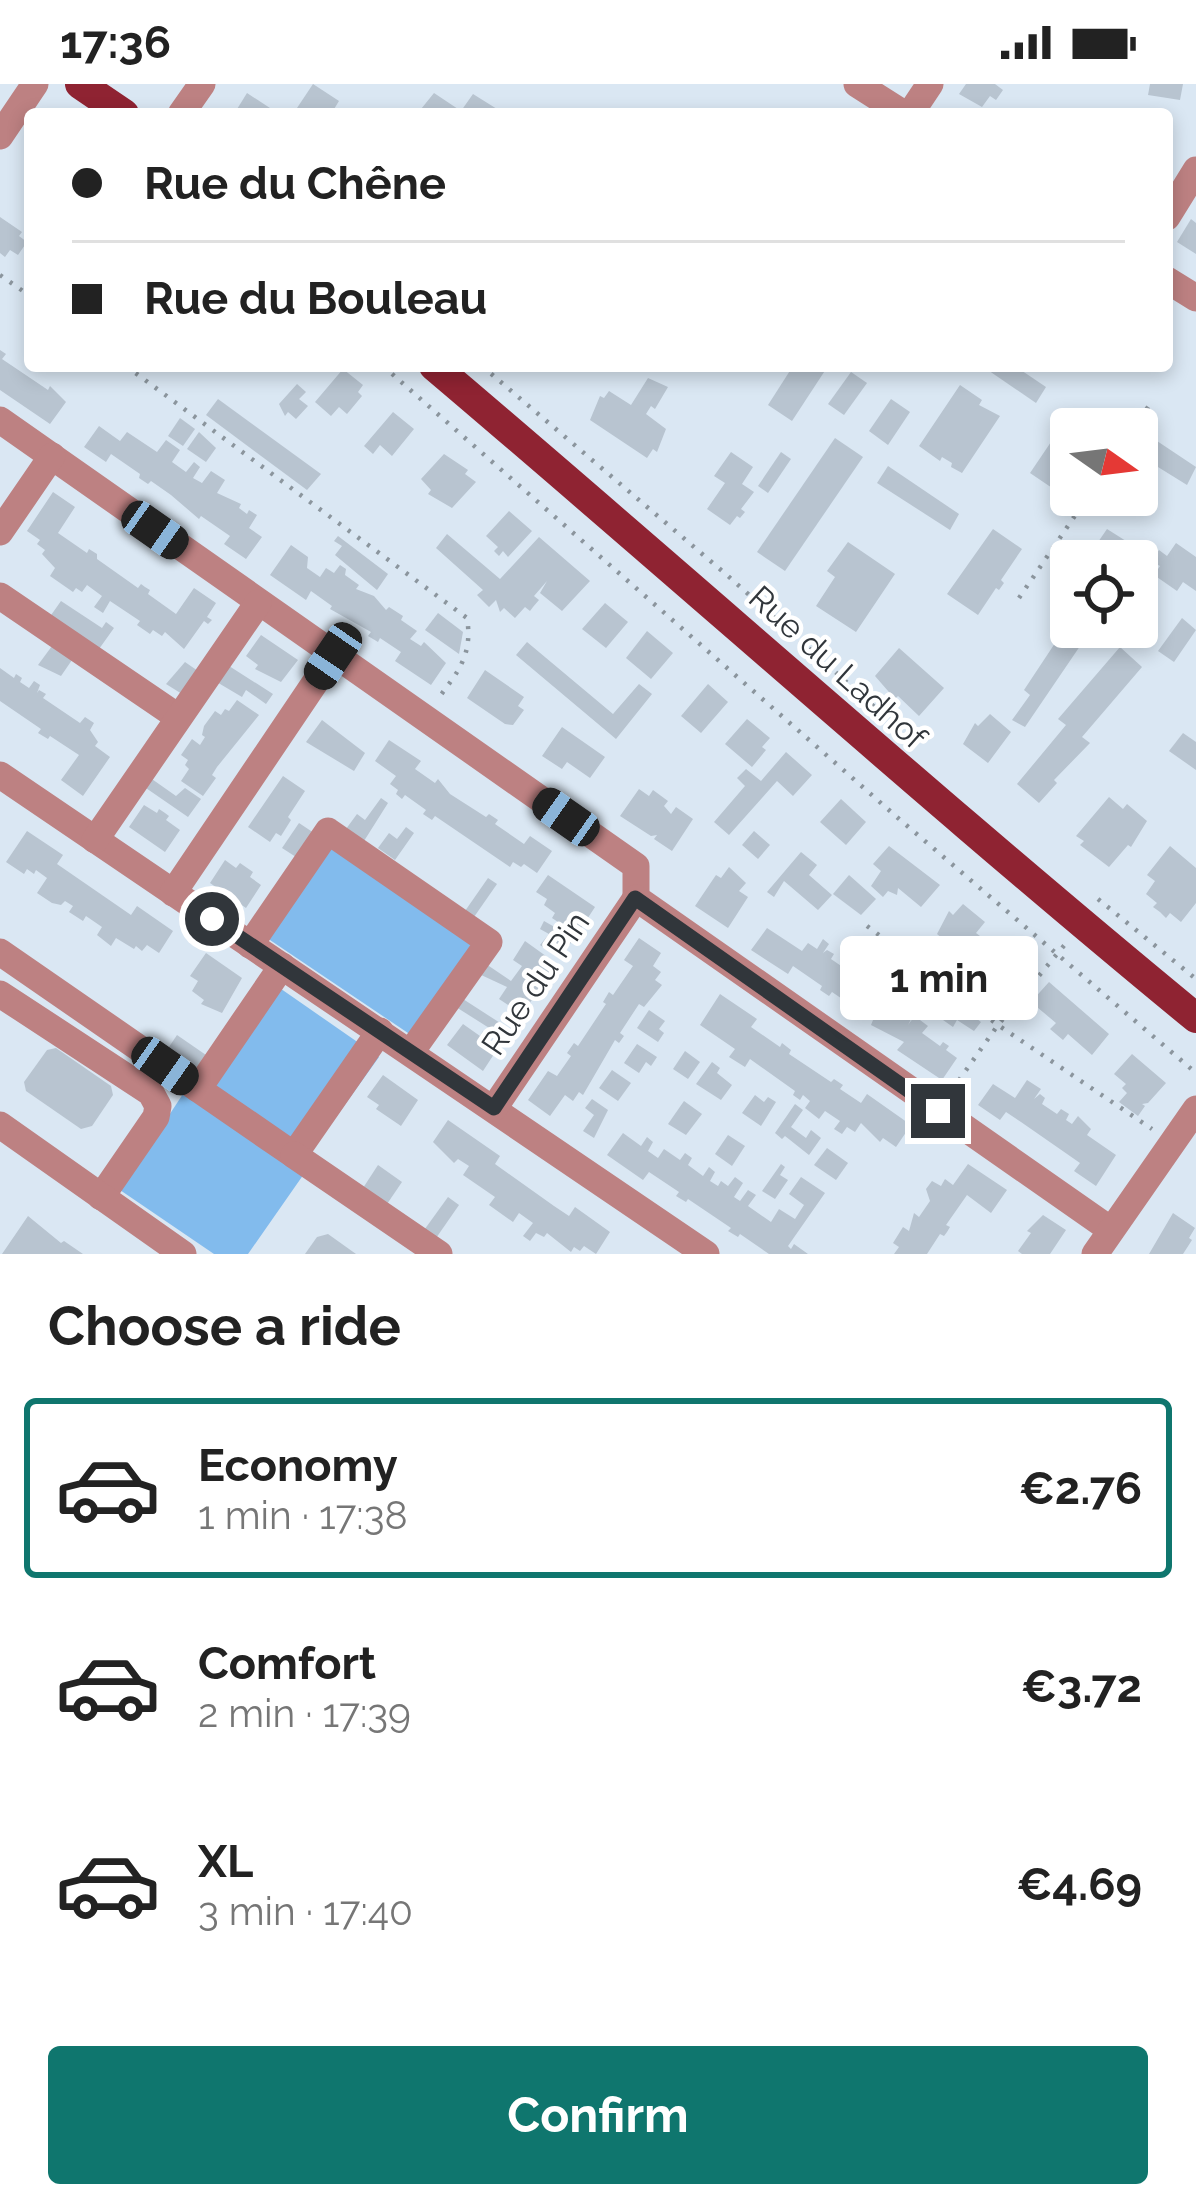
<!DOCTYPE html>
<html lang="en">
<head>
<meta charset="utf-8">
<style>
  :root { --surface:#fff; --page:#f2f2f2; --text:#222; --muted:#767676; --line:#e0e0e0; --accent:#0f766e }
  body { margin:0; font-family:Raleway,sans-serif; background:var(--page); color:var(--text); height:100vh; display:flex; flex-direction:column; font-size:45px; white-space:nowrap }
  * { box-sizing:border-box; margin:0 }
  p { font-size:39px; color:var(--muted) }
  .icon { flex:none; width:66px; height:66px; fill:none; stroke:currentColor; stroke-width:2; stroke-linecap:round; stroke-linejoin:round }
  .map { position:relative; height:1170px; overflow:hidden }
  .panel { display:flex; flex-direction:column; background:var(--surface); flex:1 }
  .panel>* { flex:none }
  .banner { position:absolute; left:24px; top:24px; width:1149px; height:264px; border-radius:12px; box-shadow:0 6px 18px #0003; display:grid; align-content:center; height:264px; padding:0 48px; background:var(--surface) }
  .needle { width:78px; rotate:104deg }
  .tools { position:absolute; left:1050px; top:324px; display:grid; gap:24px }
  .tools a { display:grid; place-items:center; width:108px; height:108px; border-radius:12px; background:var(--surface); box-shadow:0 6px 18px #0003; font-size:60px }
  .end { position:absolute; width:54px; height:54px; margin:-27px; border:15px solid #31363b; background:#fff; box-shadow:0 0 0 6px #fff }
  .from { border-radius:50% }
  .bubble { position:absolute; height:84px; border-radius:12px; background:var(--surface); box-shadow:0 6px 18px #0003; font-size:39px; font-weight:700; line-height:84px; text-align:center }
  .car { position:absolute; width:36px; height:72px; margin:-36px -18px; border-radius:15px; box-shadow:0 0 9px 3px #0007; background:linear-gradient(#222 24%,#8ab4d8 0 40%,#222 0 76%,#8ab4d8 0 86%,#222 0) }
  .banner b { display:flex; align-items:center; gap:42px; height:114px; font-size:45px }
  .banner b+b { border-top:3px solid var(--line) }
  .banner i { width:30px; height:30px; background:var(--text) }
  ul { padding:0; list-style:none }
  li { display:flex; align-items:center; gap:36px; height:180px; margin:0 24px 18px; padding:0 24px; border:6px solid transparent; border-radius:12px }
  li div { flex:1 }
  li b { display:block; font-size:45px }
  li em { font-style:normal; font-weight:700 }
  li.active { border-color:var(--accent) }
  li>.icon { width:108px; height:108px; stroke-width:1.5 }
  h2 { padding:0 48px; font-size:54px; line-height:144px }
  .action { display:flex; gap:24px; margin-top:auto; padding:24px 48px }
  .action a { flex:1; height:138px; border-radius:12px; background:var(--accent); color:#fff; font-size:48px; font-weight:700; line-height:138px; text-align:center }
  .status { display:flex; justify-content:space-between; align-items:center; height:84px; padding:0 60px; background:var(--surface); direction:ltr }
  .status svg { height:33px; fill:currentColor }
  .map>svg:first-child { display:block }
  .green { fill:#82bbed }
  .building { fill:#b8c4d0 }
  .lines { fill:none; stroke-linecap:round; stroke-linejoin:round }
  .path { stroke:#8b959d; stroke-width:4.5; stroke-dasharray:3 9; stroke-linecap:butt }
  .minor { stroke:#bd8182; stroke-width:27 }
  .major { stroke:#8f2332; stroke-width:30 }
  .route { stroke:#31363b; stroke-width:15 }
  .labels { text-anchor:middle; stroke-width:9; stroke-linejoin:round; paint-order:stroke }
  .street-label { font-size:33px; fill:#31363b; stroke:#fff }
</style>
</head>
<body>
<div class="status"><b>17:36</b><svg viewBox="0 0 49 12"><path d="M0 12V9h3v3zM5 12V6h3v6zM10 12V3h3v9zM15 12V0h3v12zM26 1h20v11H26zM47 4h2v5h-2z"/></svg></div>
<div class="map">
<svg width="1196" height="1170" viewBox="0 0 1196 1170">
  <rect width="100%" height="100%" fill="#dae7f3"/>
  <g class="green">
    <polygon points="333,760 475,859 411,951 267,854"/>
    <polygon points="261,891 379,973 301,1082 306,1087 248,1170 214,1170 120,1106"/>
  </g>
  <g class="building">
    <polygon points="313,0 339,17 331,30 293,30"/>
    <polygon points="966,0 995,0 1003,6 996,16 990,12 982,23 959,10"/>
    <polygon points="1150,0 1183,0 1180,16 1148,11"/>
    <polygon points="247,9 273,26 270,30 234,30"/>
    <polygon points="434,9 461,27 473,10 505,30 417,30"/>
    <polygon points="0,133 22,148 19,152 27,158 18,171 10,166 5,173 0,169"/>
    <polygon points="1191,135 1196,139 1196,170 1177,158"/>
    <polygon points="0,266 6,270 2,275 48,306 50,302 66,318 50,340 0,306"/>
    <polygon points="793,282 828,282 792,337 768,321"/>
    <polygon points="982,282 1015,282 1046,303 1036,319"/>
    <polygon points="343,285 363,301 358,308 362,312 347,330 339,323 331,332 315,318"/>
    <polygon points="851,288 867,299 844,331 828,320"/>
    <polygon points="648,294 668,303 655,325 651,322 646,330 666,345 657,368 653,365 647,374 590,336 600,312 604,314 609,307 631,321"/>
    <polygon points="297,300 306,308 299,315 308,322 296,335 288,328 285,332 279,320"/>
    <polygon points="960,301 982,316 979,321 1000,332 962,389 951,383 952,379 942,373 940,377 919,362"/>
    <polygon points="218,315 321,390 307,406 206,331"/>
    <polygon points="891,315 910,328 888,361 869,347"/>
    <polygon points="1074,324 1105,345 1071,345 1071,394 1061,410 1030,389"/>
    <polygon points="393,328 414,345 392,372 380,361 373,370 364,362"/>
    <polygon points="180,334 195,345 183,362 168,352"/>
    <polygon points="99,342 120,357 127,348 157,368 166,356 180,366 172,378 186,388 194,378 200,383 193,394 202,399 211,387 225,396 217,409 241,420 239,424 247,430 249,426 257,431 249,444 262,453 246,475 224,460 230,452 201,432 199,435 171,411 151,397 148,400 139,394 140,390 111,370 106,378 84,363"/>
    <polygon points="199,348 216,364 206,378 187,365"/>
    <polygon points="1145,349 1196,383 1187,401 1137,370 1137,361"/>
    <polygon points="835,354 863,373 785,487 757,468"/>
    <polygon points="731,368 753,383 742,400 754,408 741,425 745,428 740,434 737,432 730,441 707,425 725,399 714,392"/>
    <polygon points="781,368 791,375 768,409 758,402"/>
    <polygon points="444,370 468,386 465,390 476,398 452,424 428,410 431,406 421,395"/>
    <polygon points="888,382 959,430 950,446 877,399"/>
    <polygon points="53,408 75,423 58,449 87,469 89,465 97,470 97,475 138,504 141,500 145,503 150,506 148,510 176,530 194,504 216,519 207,533 212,536 208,540 204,537 184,565 165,548 162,552 153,546 150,550 137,541 140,537 110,517 103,529 94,523 102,512 87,501 82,508 76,504 73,508 50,492 55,484 42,470 45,466 37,460 40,456 27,447"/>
    <polygon points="509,427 532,447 508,473 503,467 499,472 494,467 498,463 486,452"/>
    <polygon points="993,445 1022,465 1001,496 1004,499 999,506 996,504 978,531 947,510"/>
    <polygon points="1107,445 1126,457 1112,477 1085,477"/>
    <polygon points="447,450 500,495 539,453 590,497 562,527 540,509 547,497 534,512 539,516 533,523 530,527 525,523 515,534 504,524 500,528 496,516 489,523 477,511 483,506 436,464"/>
    <polygon points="338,452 388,490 377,506 335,471 342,462 334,457"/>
    <polygon points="848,458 895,490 856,548 816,522 835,493 827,487"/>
    <polygon points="1176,459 1196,473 1196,507 1183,498 1177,507 1154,491 1160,482 1151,477 1159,466 1167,472"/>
    <polygon points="291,461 308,473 307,484 320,493 326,484 334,489 340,481 346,485 345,491 359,501 356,505 374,512 386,526 389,523 403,532 401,536 417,547 410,555 421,562 424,558 446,579 431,601 395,577 401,568 380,554 378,558 368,552 371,548 330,525 332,522 311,507 306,516 270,491"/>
    <polygon points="61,517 102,544 106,538 114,544 99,565 49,534"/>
    <polygon points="605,519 628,538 606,564 582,545"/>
    <polygon points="438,529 463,548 459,570 425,546"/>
    <polygon points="1182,534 1196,546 1174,578 1158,567"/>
    <polygon points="1071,535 1071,543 1093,543 1025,643 1012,636 1030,611 1024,606"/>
    <polygon points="647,547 673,569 651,595 626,574"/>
    <polygon points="261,551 298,576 281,598 255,585 258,581 246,572"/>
    <polygon points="527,558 613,630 639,600 652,610 616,655 516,571"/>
    <polygon points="52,562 72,576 61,592 38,581"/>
    <polygon points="1120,563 1142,583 1082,653 1090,659 1054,696 1057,699 1039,719 1017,700 1066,641 1058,635"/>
    <polygon points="899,564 944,604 919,632 898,612 895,615 875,592"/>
    <polygon points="185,578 198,587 182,610 166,600"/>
    <polygon points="226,580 273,610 266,620 246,606 242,613 215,597"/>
    <polygon points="0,584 14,594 16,590 22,594 20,598 29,604 34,597 40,601 37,609 39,606 46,610 43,614 80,639 85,633 94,639 90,646 98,658 95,662 110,673 83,712 61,696 79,671 50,652 48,655 38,649 41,645 0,617"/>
    <polygon points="485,586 524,613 518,622 524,626 513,641 505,640 467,614"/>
    <polygon points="708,600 728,618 701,649 681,632"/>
    <polygon points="237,616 259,631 217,683 212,691 216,694 203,712 181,697 189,685 185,681 188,676 181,671 192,655 200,661 205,653 202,651 204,642 215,627 221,631 225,625 229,627"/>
    <polygon points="990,630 1011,648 988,679 963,660 975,639 978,642"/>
    <polygon points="747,635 770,654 762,663 766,666 752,683 725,660"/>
    <polygon points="322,636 365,669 354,687 306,658"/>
    <polygon points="562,643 605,673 590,694 567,678 562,685 542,672"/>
    <polygon points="1183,649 1196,658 1196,686 1169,667"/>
    <polygon points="389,656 421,677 415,685 435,699 438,695 450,710 486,733 489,730 498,736 495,740 524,760 530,752 552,767 537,789 524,780 521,783 513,778 510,783 435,732 432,736 423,730 426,726 405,711 402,715 396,710 398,706 390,700 396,692 375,677"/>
    <polygon points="786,668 812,691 793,712 777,697 729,751 714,738 745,702 737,694 746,685 761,697"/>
    <polygon points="283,692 305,707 288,733 291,736 281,752 276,749 270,758 248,743"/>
    <polygon points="149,693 176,712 185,704 201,715 188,733 143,702"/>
    <polygon points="639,705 649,712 653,706 668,717 664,722 671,730 676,723 693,735 672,767 654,755 657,751 651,752 620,732"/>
    <polygon points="1109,713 1123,725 1127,720 1147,737 1131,763 1128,761 1109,783 1080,761 1084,757 1076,752"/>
    <polygon points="381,714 388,719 364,757 346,745 357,730 365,736"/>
    <polygon points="841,715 866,738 846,761 820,738"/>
    <polygon points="144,721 157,729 159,725 165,729 169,732 166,736 180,746 165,768 129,743"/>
    <polygon points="299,739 314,749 296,773 282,764"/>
    <polygon points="406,743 414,749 395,776 378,764 389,749 397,755"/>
    <polygon points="27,747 63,771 57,780 131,831 137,822 173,847 159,869 147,861 142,867 136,862 134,865 116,854 111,862 97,851 102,843 86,832 83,837 69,828 73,822 65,817 61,821 52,819 37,809 47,794 36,786 34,790 27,785 24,790 6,778"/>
    <polygon points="754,747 770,761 758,775 742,761"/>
    <polygon points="889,762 940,801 921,823 898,804 897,811 888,807 883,813 871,802 881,787 873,780"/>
    <polygon points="1170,762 1196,784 1196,819 1181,838 1170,829 1166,834 1160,828 1153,823 1157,819 1146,810 1155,797 1147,791"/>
    <polygon points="801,768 817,781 809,791 832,811 818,826 784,797 774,813 767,808"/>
    <polygon points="225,776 236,784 240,779 253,788 250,793 261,801 246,824 210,799"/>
    <polygon points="729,783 746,799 739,807 748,813 728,844 695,822 716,791 721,794"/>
    <polygon points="548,791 595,823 580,846 567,837 564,842 552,834 555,829 544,821 547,815 536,808"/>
    <polygon points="849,791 876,815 861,831 833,810"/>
    <polygon points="488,794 497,800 474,833 465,827"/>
    <polygon points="963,820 985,838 976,849 980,852 976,856 972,854 960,869 937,850 949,827 953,831"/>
    <polygon points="544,837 574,854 560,875 540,861 549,850 540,845"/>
    <polygon points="767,844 802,867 808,859 817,865 823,855 829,860 823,869 827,866 834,870 831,875 847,886 851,882 856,886 853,890 861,896 865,891 878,901 875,905 884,911 887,907 894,911 891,916 905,926 910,919 917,924 908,941 919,926 925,930 920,936 928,942 922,949 940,962 943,958 949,962 946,966 957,974 942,996 897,966 904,958 871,941 873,936 832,908 829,912 820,906 822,902 793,882 788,890 751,866"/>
    <polygon points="639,854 661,869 653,882 661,888 655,896 662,901 644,923 639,920 620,949 624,952 619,959 615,956 583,1011 579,1008 573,1017 565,1011 550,1032 528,1016 548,987 557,992 571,972 567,969 574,959 578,962 606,920 603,918 609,908 613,911 633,882 624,876"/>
    <polygon points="1006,855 1026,872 1022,878 1024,880 995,908 975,891 984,880 977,875 990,860 997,866"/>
    <polygon points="525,857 557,880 522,930 499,915 507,903 479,890 486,880 511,897 522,882 513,876"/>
    <polygon points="882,865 897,879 885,896 871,880"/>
    <polygon points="206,869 242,894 222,929 201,920 204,916 192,907 198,897 190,892"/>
    <polygon points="1049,898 1109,950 1092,971 1068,950 1063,956 1050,945 1056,939 1031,918"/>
    <polygon points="923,899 940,910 930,924 912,914"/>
    <polygon points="720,910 757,935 751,943 780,963 782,959 791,966 789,970 831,998 834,995 843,1001 840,1005 861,1019 867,1010 911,1041 896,1063 883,1054 880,1058 861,1039 855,1048 847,1043 842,1050 834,1045 840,1037 825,1027 819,1035 805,1024 810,1017 803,1011 800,1016 793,1011 795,1007 750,975 745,983 729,973 735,965 700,941"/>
    <polygon points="463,915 511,946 505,954 456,923"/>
    <polygon points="956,919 981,938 974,947 957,936 953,943 943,936"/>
    <polygon points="649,926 665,937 659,945 664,949 658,958 637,944"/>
    <polygon points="463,940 480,952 483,947 490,951 486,956 498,964 483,987 447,961"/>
    <polygon points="177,951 206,971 195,988 163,972"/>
    <polygon points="637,960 657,973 651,982 646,978 639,989 624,979"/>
    <polygon points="56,964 111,1002 113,1011 92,1042 81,1045 26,1007 24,998 47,966"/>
    <polygon points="685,967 700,978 688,995 673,985"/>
    <polygon points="1132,970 1166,999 1148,1019 1142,1020 1145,1022 1138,1032 1119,1018 1127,1009 1122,1004 1126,1000 1114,990"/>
    <polygon points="712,978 720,984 717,989 732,1001 721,1016 696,1000"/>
    <polygon points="612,986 631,999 618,1017 599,1004"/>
    <polygon points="383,991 418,1016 401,1042 376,1025 379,1021 367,1013"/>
    <polygon points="1027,996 1041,1005 1034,1015 1040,1010 1045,1014 1042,1020 1057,1030 1061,1025 1069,1030 1066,1036 1072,1040 1078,1032 1091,1045 1087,1051 1116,1071 1096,1102 1074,1087 1080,1079 1021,1038 1006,1028 1000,1036 978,1021 993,1000 1015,1014"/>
    <polygon points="755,1011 764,1018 768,1013 776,1018 761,1042 742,1029"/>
    <polygon points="592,1015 608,1026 594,1054 583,1047 594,1031 585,1024"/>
    <polygon points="684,1017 702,1030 686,1051 668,1040"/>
    <polygon points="795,1020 803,1026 791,1043 806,1054 811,1046 821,1054 809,1071 785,1052 782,1055 775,1049"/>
    <polygon points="448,1036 500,1072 495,1080 554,1122 569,1132 575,1123 610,1148 596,1170 584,1162 580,1167 574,1163 571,1168 547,1149 544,1153 536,1149 530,1157 523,1152 533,1139 519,1129 513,1138 489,1121 495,1113 463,1091 469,1082 458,1075 454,1079 433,1058"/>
    <polygon points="623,1049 641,1062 647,1053 653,1058 648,1067 658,1074 664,1065 680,1076 685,1069 692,1074 688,1081 703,1092 709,1083 715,1088 710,1097 718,1102 721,1097 728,1102 735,1093 743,1099 734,1113 740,1117 748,1106 756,1111 748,1122 771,1138 779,1125 795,1135 804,1121 789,1110 801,1093 825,1109 788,1162 791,1165 794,1160 808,1170 769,1170 740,1150 738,1153 728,1147 731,1144 688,1115 686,1118 676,1112 679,1108 649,1088 643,1096 607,1071"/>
    <polygon points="728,1051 745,1062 732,1082 715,1070"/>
    <polygon points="827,1064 848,1079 836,1096 814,1081"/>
    <polygon points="781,1080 785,1083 780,1091 788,1096 775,1115 762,1107"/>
    <polygon points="968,1080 1007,1106 991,1129 967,1111 946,1141 950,1143 947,1148 944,1152 940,1150 927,1170 894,1170 899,1163 893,1159 903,1143 909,1147 914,1129 919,1133 930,1117 926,1105 932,1097 941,1102 945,1095 953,1101"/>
    <polygon points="378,1081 402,1098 387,1120 363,1104"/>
    <polygon points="448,1113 459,1121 434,1157 422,1149"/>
    <polygon points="1173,1129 1195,1144 1189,1154 1192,1156 1183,1170 1149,1170"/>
    <polygon points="1043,1131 1066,1146 1050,1170 1022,1170 1018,1167 1031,1149 1027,1147"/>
    <polygon points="28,1132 61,1159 64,1157 83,1170 2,1170"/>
    <polygon points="328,1150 356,1170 305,1170 317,1153"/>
  </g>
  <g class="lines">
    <g class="path">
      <polyline points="0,191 30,212"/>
      <path d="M 126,282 L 467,534 C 473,571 458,588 437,616"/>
      <polyline points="383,282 898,734 1196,989"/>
      <polyline points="482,282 728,492 889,636"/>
      <polyline points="1133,345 1152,317"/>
      <polyline points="1019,514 1089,411"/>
      <polyline points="1098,815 1196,895"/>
      <polyline points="867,842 998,941 1152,1045"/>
      <polyline points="952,1006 998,941 1067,858"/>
    </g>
    <g class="minor">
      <polyline points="857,0 904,30"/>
      <polyline points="181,30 202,0"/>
      <polyline points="910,30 930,0"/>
      <polyline points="0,52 35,0"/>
      <polyline points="1167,133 1196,86"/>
      <polyline points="1167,196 1196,214"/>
      <polyline points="0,336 636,782 636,814 1111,1146"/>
      <polyline points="0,448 52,372"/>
      <polyline points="0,512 178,633"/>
      <polyline points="0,691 706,1170"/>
      <polyline points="95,756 258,519"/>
      <polyline points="173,809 333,572"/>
      <polyline points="250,861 328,747 489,858 411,968"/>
      <polyline points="0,868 198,1005"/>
      <polyline points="282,882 198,1005 294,1071 380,947"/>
      <polyline points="0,910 151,1009 158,1022 156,1033 101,1113"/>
      <polyline points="494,1024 636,814"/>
      <polyline points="0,1041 183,1170"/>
      <polyline points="294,1071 439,1170"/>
      <polyline points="1095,1170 1196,1025"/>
    </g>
    <g class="major">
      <polyline points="80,0 124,30"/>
      <path d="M 434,282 C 689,498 938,722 1196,934"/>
    </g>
  </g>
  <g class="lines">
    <polyline class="route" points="212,835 494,1024 635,814 938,1027"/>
  </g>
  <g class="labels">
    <g class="street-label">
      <text transform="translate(838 583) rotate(42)" y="12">Rue du Ladhof</text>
      <text transform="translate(535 899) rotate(-56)" y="12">Rue du Pin</text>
    </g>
  </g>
</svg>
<div class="tools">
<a><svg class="needle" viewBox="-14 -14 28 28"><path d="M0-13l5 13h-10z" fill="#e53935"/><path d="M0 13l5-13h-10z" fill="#767676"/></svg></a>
<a><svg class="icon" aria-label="locate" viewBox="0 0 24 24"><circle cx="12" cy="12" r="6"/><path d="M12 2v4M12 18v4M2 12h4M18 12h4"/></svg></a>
</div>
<i class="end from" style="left:212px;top:835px"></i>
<i class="end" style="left:938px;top:1027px"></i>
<div class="bubble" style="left:840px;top:852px;width:198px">1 min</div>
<i class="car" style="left:155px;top:446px;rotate:125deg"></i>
<i class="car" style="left:333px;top:572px;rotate:214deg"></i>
<i class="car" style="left:566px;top:733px;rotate:305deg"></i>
<i class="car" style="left:165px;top:982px;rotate:125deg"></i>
<div class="banner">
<b><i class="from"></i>Rue du Chêne</b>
<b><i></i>Rue du Bouleau</b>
</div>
</div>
<section class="panel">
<h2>Choose a ride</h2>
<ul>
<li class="active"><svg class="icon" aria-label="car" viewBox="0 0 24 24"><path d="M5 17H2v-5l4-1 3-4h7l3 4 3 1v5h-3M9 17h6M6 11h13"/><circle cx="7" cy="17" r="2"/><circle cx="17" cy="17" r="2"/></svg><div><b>Economy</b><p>1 min · 17:38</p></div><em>€2.76</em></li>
<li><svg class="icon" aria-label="car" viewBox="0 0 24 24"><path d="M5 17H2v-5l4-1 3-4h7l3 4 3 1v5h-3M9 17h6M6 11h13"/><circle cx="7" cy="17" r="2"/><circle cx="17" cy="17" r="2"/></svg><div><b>Comfort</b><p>2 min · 17:39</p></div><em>€3.72</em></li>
<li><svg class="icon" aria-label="car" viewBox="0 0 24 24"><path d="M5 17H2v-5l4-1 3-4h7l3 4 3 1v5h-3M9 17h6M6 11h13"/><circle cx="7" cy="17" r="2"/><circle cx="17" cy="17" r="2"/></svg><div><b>XL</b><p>3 min · 17:40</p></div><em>€4.69</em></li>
</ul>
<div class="action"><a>Confirm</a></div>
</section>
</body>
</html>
